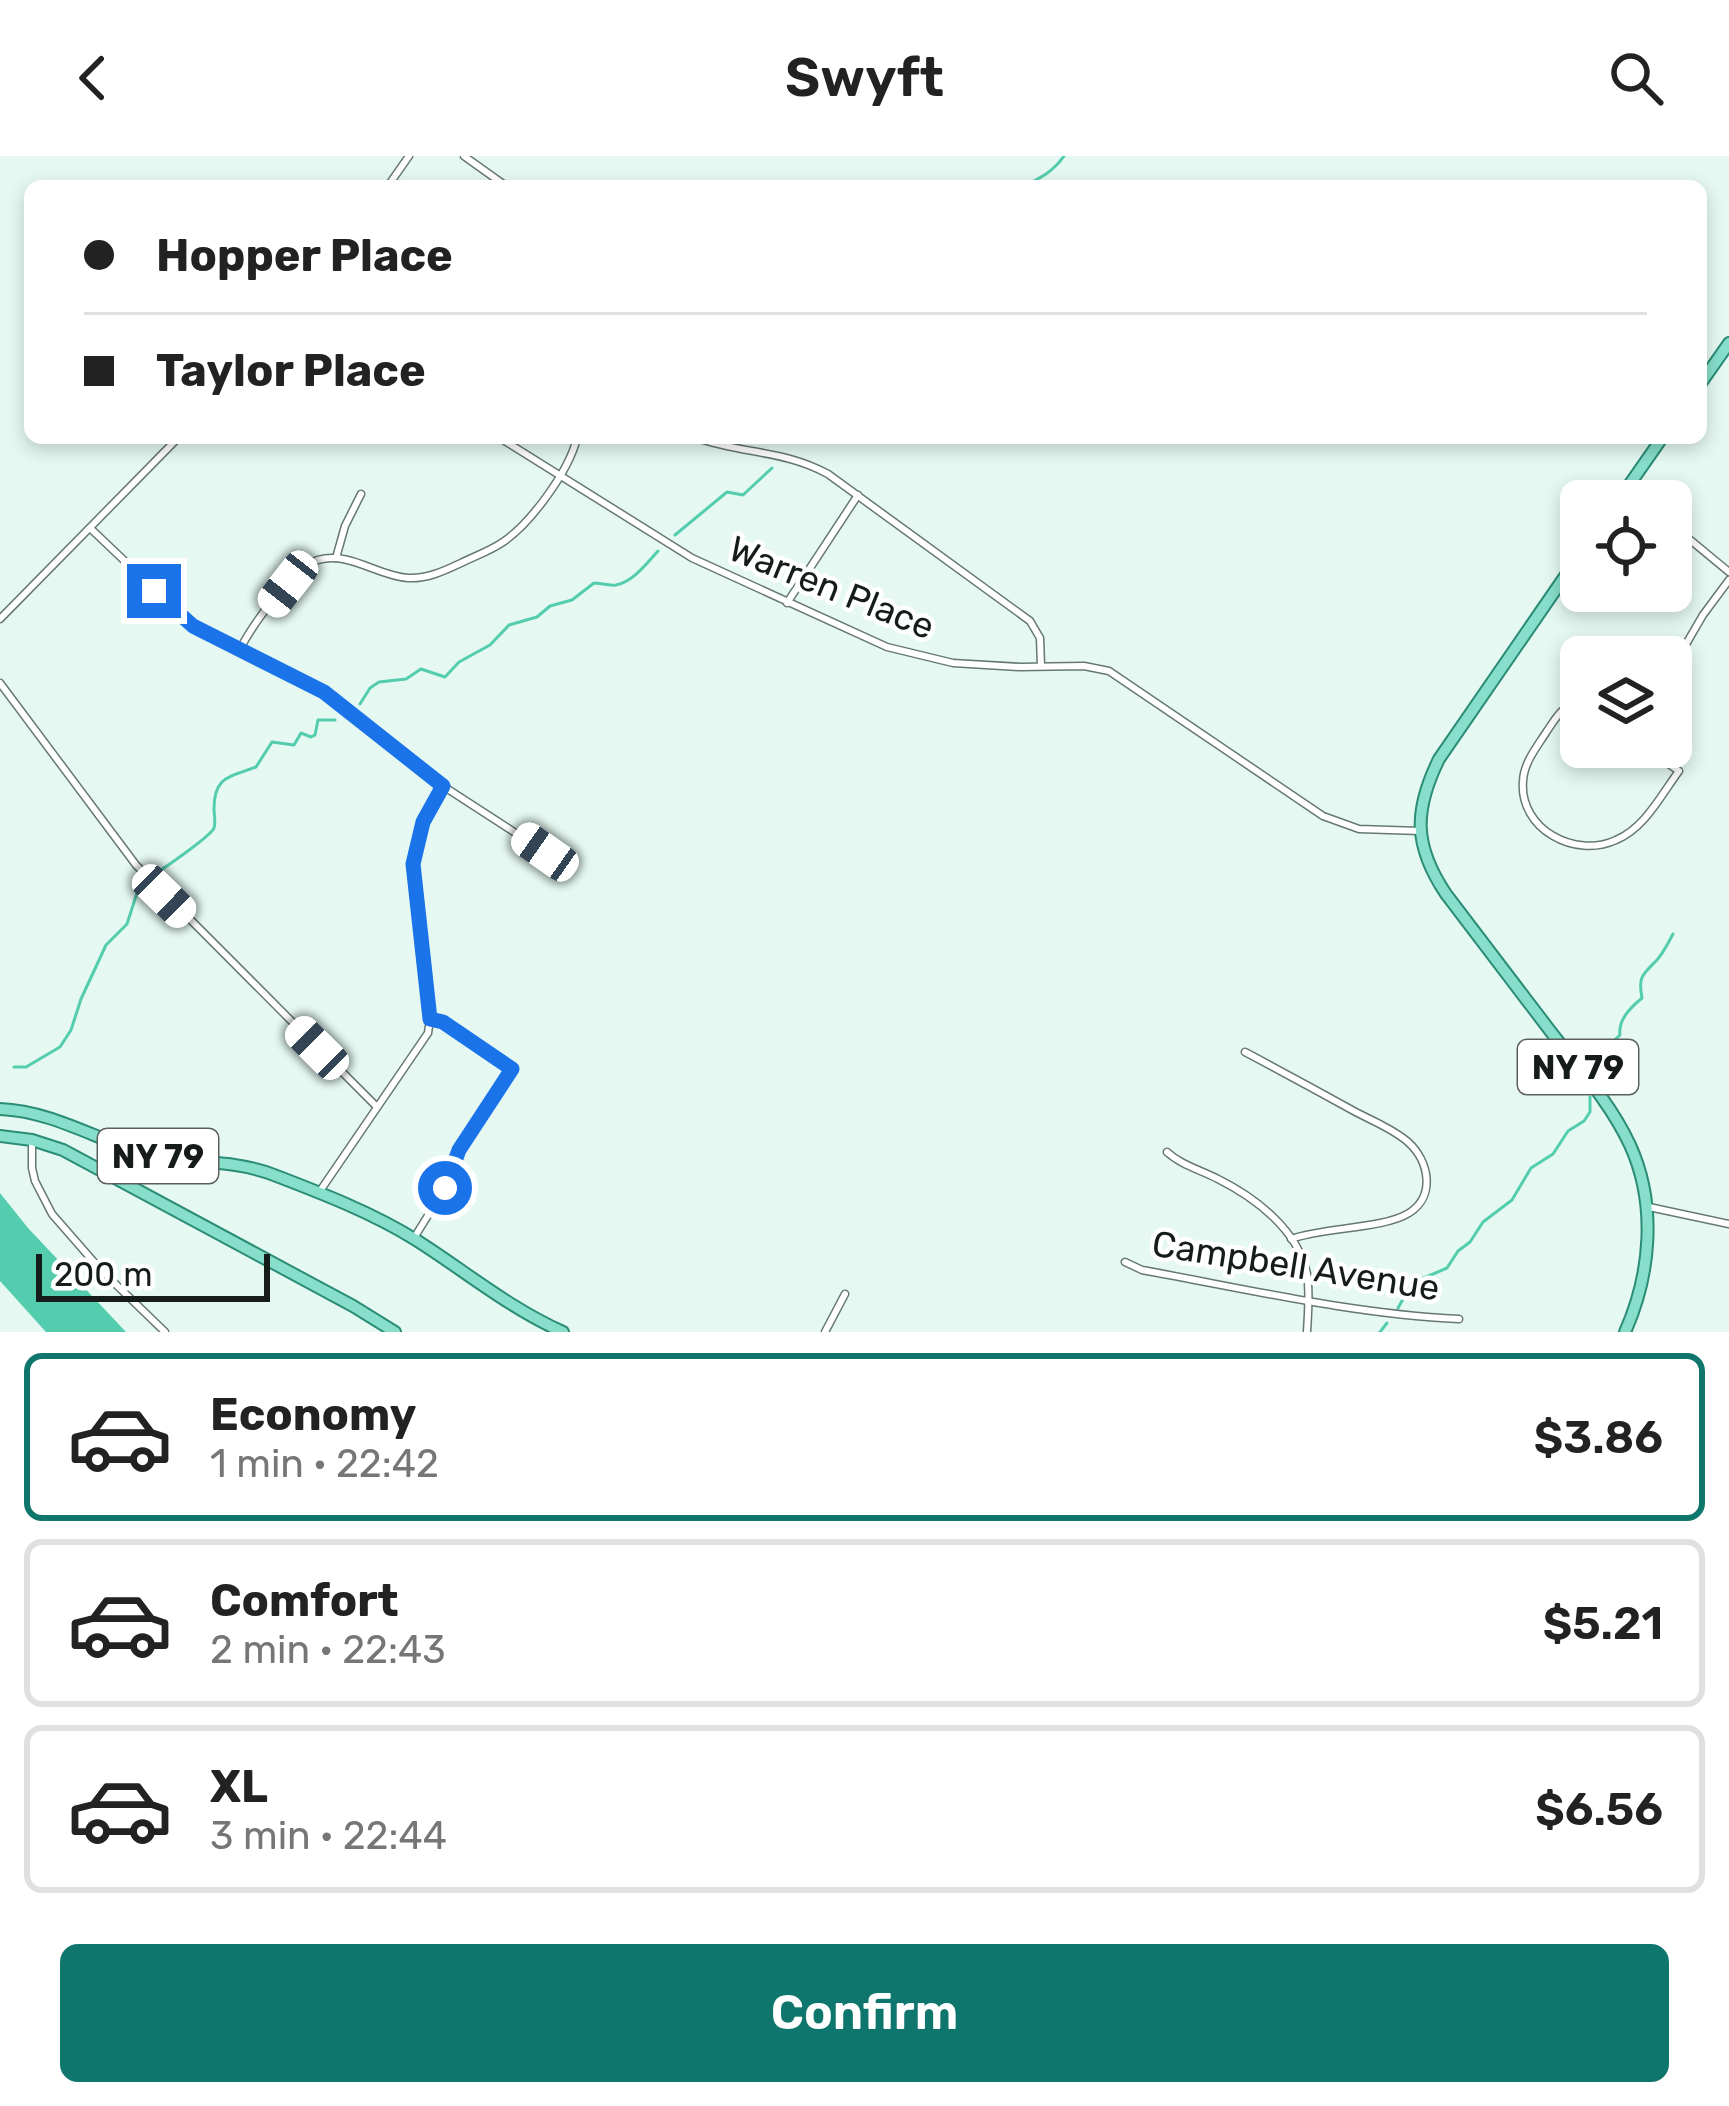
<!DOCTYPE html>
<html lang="en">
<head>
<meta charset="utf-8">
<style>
  :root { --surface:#fff; --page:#f2f2f2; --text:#222; --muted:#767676; --line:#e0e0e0; --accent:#0f766e }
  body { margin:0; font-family:Rubik,sans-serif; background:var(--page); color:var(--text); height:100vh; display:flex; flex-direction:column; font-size:45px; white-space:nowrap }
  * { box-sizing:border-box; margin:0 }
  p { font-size:39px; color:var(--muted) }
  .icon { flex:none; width:66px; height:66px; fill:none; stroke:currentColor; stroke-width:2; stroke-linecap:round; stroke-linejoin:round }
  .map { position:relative; height:1176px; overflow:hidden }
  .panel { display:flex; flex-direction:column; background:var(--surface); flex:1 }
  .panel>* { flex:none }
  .banner { position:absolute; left:24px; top:24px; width:1683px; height:264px; border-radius:18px; box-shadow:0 6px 18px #0003; display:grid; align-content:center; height:264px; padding:0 60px; background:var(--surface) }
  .controls { position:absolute; left:1560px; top:324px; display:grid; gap:24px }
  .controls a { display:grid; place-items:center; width:132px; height:132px; border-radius:18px; background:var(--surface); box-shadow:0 6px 18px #0003; font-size:60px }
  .scale { position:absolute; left:36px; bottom:30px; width:234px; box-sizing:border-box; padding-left:12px; border:6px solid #151c1a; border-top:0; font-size:33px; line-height:42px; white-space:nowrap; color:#151c1a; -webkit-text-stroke:9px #fff; paint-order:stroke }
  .end { position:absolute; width:54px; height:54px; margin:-27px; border:15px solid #1a73e8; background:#fff; box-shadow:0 0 0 6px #fff }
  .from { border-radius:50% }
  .car { position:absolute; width:36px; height:72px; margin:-36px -18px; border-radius:15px; box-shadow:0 0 9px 3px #0007; background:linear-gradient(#fff 24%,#345 0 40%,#fff 0 76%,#345 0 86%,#fff 0) }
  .banner b { display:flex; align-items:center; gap:42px; height:114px; font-size:45px }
  .banner b+b { border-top:3px solid var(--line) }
  .banner i { width:30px; height:30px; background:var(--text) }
  ul { padding:21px 0 0; list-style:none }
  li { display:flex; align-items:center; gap:36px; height:168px; margin:0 24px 18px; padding:0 36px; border:6px solid var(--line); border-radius:18px }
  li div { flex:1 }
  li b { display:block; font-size:45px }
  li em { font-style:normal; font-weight:600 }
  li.selected { border-color:var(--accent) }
  li>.icon { width:108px; height:108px; stroke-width:1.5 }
  .primary-button { display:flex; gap:24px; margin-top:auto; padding:24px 60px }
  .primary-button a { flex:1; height:138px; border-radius:18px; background:var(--accent); color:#fff; font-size:48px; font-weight:600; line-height:138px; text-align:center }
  header { display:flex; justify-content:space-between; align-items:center; height:156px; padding:0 60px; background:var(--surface); font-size:54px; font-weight:600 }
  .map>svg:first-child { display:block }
  .water { fill:#54cdae }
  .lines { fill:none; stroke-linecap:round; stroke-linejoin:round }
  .stream { stroke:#54cdae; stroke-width:3 }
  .street-casing { stroke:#677872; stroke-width:9 }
  .primary-casing { stroke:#2b8d76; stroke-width:14 }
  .street { stroke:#fff; stroke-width:6 }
  .primary { stroke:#87dfcb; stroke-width:10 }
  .route { stroke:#1a73e8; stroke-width:15 }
  .labels { text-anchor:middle; stroke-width:9; stroke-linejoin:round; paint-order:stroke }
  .shield { fill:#fff; stroke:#5b605f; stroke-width:3 }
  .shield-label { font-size:33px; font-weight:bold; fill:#151c1a }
  .street-label { font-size:36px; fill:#151c1a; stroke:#fff }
</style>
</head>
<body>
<header><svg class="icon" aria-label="back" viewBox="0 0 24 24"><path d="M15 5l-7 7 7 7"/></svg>Swyft<svg class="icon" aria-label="search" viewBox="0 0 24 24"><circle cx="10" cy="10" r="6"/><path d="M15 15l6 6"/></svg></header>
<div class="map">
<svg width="1729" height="1176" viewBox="0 0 1729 1176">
  <rect width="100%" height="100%" fill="#e5f9f2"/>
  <polygon class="water" points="0,1037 28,1072 126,1176 46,1176 0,1125"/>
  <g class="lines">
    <g class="stream">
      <path d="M 1024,30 C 1040,22 1053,16 1064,0"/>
      <polyline points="675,379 727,336 743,339 772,312"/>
      <path d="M 360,548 L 370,532 L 379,526 L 406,523 L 421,513 L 445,521 L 459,506 L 490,489 L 509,469 L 537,461 L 550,450 L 572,444 L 594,427 C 601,427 608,430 616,429 C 633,426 647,407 658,395"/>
      <path d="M 153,719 C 163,713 211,680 214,672 C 216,666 214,659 214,653 C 214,619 231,621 256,611 L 272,586 L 294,589 L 301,577 L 311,581 L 315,579 L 318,564 L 335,564"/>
      <path d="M 1594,910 L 1599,898 L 1620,879 C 1618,864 1630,852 1642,842 C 1638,821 1642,819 1656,805 C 1663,798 1668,787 1673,778"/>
      <polyline points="14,911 26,911 60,891 71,874 81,843 106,789 127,768 137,737"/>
      <polyline points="1398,1152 1412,1127 1447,1112 1458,1095 1470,1086 1483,1066 1512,1044 1531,1012 1553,998 1568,975 1584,965 1590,956 1590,941"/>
      <polyline points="1380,1176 1387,1167"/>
    </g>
    <g class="street-casing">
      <g id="street">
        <polyline points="464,0 506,30"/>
        <polyline points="388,30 409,0"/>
        <polyline points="500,282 692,402 887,491 953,507 1020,511 1084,510 1109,515 1323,660 1359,673 1420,675"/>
        <path d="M 697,282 C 743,298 784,294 828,318 L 1030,465 L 1040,482 L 1041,510"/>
        <polyline points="1624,336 1639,345"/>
        <polyline points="1671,368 1729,416"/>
        <polyline points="90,372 193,470 324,536 443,630 545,696"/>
        <polyline points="336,402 345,370 361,338"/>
        <polyline points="787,447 858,339"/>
        <polyline points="0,463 178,282"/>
        <path d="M 240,493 C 252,470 293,411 318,404 C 350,395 377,420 408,422 C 427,423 444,415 461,407 C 475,400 490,395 503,386 C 531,367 569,315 577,282"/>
        <polyline points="1671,514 1703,459 1729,424"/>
        <polyline points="0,527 136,709 377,951"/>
        <path d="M 1581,548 C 1562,548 1557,561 1547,575 C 1537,591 1524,606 1523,625 C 1519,673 1575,703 1616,684 C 1645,672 1661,639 1679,615 L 1644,591"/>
        <path d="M 1245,896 C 1281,915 1316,934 1352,954 C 1370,964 1392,972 1408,986 C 1429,1005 1436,1040 1409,1057 C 1383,1073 1325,1071 1291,1083"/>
        <polyline points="32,984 32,1012 35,1025 52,1058 100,1113 165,1176"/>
        <path d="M 1167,996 C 1181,1009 1201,1014 1218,1023 C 1256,1042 1298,1074 1307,1118 C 1310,1137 1308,1157 1307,1176"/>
        <polyline points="320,1035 428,877 430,863 413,708 423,666 443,630"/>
        <polyline points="1649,1051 1729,1068"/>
        <polyline points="414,1082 445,1032 464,985 512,913 443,866 430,863"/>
        <path d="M 1125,1106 L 1142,1114 C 1247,1133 1352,1158 1459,1163"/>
        <polyline points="825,1176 845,1138"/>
      </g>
    </g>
    <g class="primary-casing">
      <g id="primary">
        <polyline points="1701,227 1729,187"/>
        <polyline points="1618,345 1662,282"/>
        <path d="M 1581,397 L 1439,603 C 1414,654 1413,689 1446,738 C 1481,784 1516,830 1551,876 C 1579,912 1611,948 1630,989 C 1657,1048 1651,1118 1625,1176"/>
        <path d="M 0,953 C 50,955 92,981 139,996 C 183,1010 228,1001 274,1019 C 321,1037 373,1057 416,1084 C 465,1115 509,1152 563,1176"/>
        <polyline points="0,980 32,984 63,994 353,1150 395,1176"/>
      </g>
    </g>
    <use href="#street" class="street"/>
    <use href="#primary" class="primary"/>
  </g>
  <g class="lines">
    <polyline class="route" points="154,435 193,470 324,536 443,630 423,666 413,708 430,863 443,866 512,913 459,994 445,1032"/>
  </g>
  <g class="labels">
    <g class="shield">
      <rect x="1518" y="884" width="120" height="54" rx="9"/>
      <rect x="98" y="973" width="120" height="54" rx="9"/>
    </g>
    <g class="shield-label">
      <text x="1578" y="923">NY 79</text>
      <text x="158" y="1012">NY 79</text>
    </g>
    <g class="street-label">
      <text transform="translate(832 431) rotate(22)" y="13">Warren Place</text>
      <text transform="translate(1296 1109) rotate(9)" y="13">Campbell Avenue</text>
    </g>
  </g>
</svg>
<div class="controls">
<a><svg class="icon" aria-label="locate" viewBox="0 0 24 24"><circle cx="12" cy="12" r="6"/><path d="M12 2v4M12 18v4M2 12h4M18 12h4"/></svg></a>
<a><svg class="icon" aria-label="layers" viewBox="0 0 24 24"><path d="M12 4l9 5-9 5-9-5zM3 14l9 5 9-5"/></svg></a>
</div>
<div class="scale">200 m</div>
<i class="end from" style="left:445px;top:1032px"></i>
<i class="end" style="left:154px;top:435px"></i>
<i class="car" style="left:288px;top:428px;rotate:218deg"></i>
<i class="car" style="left:545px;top:696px;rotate:305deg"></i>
<i class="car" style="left:164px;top:740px;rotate:134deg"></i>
<i class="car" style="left:317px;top:892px;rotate:315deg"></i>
<div class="banner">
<b><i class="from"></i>Hopper Place</b>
<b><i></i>Taylor Place</b>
</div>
</div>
<section class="panel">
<ul>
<li class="selected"><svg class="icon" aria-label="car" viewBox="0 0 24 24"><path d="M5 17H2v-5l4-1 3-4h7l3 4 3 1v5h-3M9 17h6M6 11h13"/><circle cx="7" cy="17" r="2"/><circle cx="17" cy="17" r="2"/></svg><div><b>Economy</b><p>1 min · 22:42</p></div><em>$3.86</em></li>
<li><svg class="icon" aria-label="car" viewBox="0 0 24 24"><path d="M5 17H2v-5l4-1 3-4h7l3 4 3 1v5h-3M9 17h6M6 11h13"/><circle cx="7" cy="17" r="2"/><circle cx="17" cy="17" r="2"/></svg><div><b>Comfort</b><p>2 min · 22:43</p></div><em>$5.21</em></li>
<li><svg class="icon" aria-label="car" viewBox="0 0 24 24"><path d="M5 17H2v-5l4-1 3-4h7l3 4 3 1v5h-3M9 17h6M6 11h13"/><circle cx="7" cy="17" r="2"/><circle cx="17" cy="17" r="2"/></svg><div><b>XL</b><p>3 min · 22:44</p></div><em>$6.56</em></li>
</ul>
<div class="primary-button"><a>Confirm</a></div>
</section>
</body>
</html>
